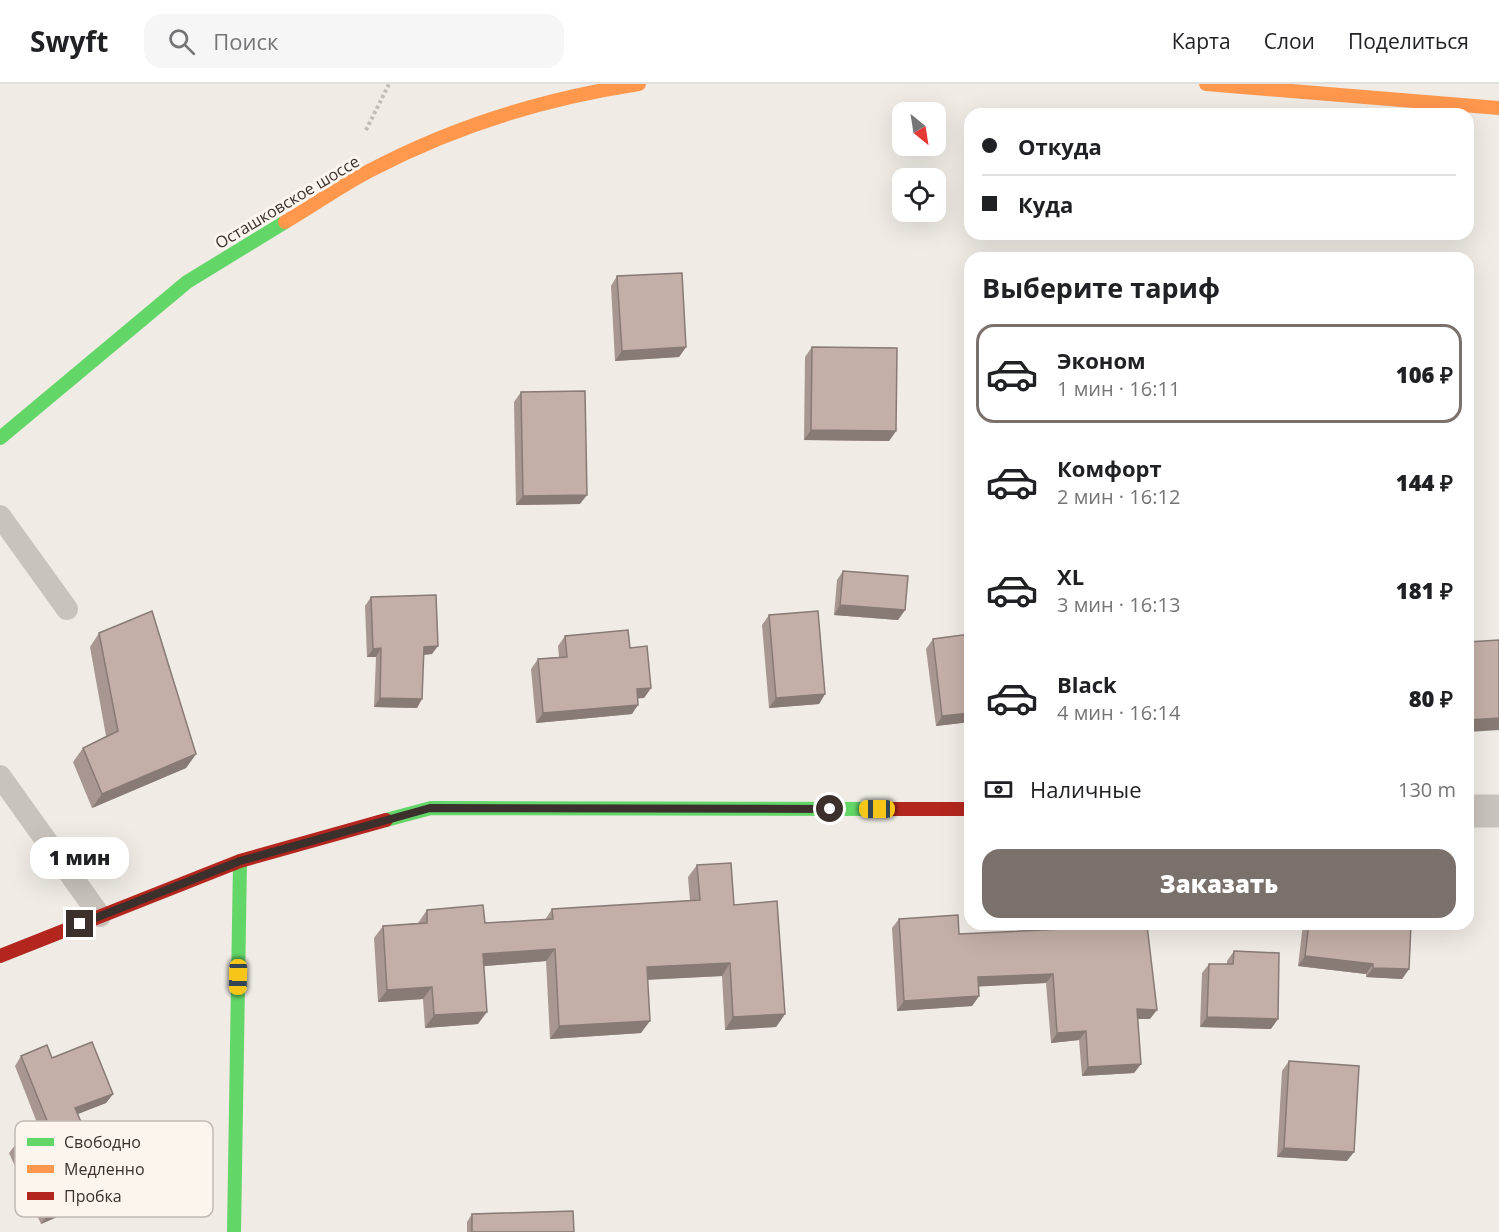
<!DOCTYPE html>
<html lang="ru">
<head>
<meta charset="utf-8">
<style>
  :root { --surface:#fff; --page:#f6f6f6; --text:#202124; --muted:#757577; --line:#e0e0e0; --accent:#7a716c }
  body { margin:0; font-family:"Open Sans",sans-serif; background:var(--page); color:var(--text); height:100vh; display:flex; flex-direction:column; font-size:22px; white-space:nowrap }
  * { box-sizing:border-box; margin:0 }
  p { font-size:20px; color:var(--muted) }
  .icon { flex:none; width:33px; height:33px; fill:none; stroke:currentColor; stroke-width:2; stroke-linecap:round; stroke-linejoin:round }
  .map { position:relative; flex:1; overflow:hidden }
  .drawer { position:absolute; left:964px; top:168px; width:510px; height:678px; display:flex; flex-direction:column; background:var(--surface); border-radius:18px; box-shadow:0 6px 24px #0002 }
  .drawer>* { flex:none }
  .hud { position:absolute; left:964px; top:24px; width:510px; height:132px; border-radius:18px; box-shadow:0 6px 24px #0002; display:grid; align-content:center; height:132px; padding:0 18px; background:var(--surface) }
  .needle { width:39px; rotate:150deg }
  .buttons { position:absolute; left:892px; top:18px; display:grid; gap:12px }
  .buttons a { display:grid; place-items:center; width:54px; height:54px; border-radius:12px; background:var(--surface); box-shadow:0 6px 24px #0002; font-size:30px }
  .end { position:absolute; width:27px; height:27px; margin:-14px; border:8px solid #3b302b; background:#fff; box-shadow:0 0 0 3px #fff }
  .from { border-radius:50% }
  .bubble { position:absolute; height:42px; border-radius:18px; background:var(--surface); box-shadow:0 6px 24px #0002; font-size:20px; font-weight:800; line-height:42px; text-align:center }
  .car { position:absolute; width:18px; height:36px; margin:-18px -9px; border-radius:8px; box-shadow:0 0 4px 2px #0007; background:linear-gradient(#f5c518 24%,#345 0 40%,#f5c518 0 76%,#345 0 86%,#f5c518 0) }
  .hud b { display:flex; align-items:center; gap:21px; height:57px; font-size:22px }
  .hud b+b { border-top:2px solid var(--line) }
  .hud i { width:15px; height:15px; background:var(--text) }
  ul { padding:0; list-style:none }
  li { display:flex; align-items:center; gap:18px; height:99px; margin:0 12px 9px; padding:0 6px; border:3px solid transparent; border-radius:18px }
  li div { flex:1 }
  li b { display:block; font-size:22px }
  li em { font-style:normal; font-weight:800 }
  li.selected { border-color:var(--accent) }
  li>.icon { width:54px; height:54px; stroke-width:1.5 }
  h2 { padding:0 18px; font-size:27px; line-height:72px }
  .pay { display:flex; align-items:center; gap:15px; height:66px; padding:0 18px; font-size:22px }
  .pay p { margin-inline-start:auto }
  .primary-button { display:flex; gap:12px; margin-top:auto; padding:12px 18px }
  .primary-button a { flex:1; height:69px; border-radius:18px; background:var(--accent); color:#fff; font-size:24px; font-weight:800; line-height:69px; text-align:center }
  header { display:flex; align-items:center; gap:36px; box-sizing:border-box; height:84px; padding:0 30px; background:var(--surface); border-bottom:2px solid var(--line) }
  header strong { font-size:28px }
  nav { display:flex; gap:33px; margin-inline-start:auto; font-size:21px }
  .search { width:420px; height:54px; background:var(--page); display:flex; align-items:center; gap:15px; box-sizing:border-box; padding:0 21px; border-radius:18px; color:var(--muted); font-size:22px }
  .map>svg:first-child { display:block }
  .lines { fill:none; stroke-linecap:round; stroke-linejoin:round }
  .path { stroke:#c2bbb6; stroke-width:4; stroke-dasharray:3 3; stroke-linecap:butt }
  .lane { stroke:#c9c3be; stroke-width:22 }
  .street { stroke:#c9c3be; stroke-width:33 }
  .fast { stroke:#63d668; stroke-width:14 }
  .slow { stroke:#ff974d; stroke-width:14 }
  .jam { stroke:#b3261e; stroke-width:14 }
  .wall { fill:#a89690 }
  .shaded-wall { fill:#887a75 }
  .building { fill:#c3afa7; stroke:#887a75; stroke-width:1.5 }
  .route { stroke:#3b302b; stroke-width:8 }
  .labels { text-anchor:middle; stroke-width:6; stroke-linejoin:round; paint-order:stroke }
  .street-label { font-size:16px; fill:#3b302b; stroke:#fbf5ee }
  .key { fill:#fbf5ee; stroke:#c1bab4; stroke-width:1.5 }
  .key-label { font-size:16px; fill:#3b302b }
</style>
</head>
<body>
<header>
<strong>Swyft</strong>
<div class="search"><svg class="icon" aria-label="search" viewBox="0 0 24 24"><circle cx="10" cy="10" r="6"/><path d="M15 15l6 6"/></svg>Поиск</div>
<nav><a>Карта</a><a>Слои</a><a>Поделиться</a></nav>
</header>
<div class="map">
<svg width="1499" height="1148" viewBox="0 0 1499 1148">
  <rect width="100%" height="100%" fill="#f0ebe5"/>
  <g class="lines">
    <polyline class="path" points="366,46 389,0"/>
    <g class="lane">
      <polyline points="0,432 67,525"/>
      <polyline points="0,692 100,832"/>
    </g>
    <polyline class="street" points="1468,727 1499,727"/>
    <g class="fast">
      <polyline points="0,354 187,198 285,138"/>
      <polyline points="386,736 431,724 874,725"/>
      <polyline points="234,1148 240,777"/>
    </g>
    <g class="slow">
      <polyline points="1206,0 1499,24"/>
      <path d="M 285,138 C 314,121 342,101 371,86 C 455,42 546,14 639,0"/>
    </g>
    <g class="jam">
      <polyline points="874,725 970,725"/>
      <polyline points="0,872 240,777 386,736"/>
    </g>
  </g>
  <g class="wall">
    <polygon points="617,192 686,263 679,273 615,277 611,202"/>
    <polygon points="812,263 896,347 889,357 804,356 805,273"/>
    <polygon points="521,308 580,420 516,421 514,318"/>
    <polygon points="843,487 905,526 898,536 834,531 837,496"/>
    <polygon points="371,513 432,570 424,571 417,624 374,623 376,573 367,573 365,522"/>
    <polygon points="769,531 825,610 819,620 769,624 762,541"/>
    <polygon points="99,549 196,670 186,684 92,724 73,678 83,664 106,652 90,563"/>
    <polygon points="565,552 630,564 651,604 644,614 638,614 632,630 536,639 531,585 538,575 559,573 558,562"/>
    <polygon points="933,555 970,638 936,642 926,565"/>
    <polygon points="697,781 734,821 785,930 776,943 725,946 722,892 647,896 641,949 550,955 546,877 484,882 478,940 425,944 423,915 378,918 374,854 383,842 418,839 427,826 485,839 545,836 552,825 690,817 688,793"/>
    <polygon points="899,835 959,850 1147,841 1150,935 1137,935 1141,980 1134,989 1082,992 1079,956 1051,959 1046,899 978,902 979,912 972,922 897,927 892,844"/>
    <polygon points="1303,840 1411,840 1409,885 1402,895 1366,893 1366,890 1298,882"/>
    <polygon points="1234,867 1271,945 1200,943 1202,889 1209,880 1227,880 1227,877"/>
    <polygon points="21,972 52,974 113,1010 106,1019 77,1030 103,1113 41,1140 9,1069 16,1060 41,1049 15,982"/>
    <polygon points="1289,977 1347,1077 1277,1073 1282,987"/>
    <polygon points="472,1130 574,1148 467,1148 467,1138"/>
  </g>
  <g class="shaded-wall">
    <polygon points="686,263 679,273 615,277 622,267"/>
    <polygon points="811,346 896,347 889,357 804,356"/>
    <polygon points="587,411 580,420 516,421 523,412"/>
    <polygon points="840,521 905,526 898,536 834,531"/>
    <polygon points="438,562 432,570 418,571 424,563"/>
    <polygon points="381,564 376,573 367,573 373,565"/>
    <polygon points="651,604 644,614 630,615 637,605"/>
    <polygon points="825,610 819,620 769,624 776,614"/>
    <polygon points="380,614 422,615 417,624 374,623"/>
    <polygon points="638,621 632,630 536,639 543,629"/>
    <polygon points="970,629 970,638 936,642 942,632"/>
    <polygon points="1499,634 1499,646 1468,648 1468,636"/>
    <polygon points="196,670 186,684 92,724 102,710"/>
    <polygon points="555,865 546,877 474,883 483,870"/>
    <polygon points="1305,872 1373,880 1366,890 1298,882"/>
    <polygon points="730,879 722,892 638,896 647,883"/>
    <polygon points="1373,884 1409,885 1402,895 1366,893"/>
    <polygon points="1053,890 1046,899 971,903 978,893"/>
    <polygon points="432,903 423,915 378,918 387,906"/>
    <polygon points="979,912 972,922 897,927 904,917"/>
    <polygon points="1137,925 1157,926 1150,935 1130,935"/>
    <polygon points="487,928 478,940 425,944 434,931"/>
    <polygon points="785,930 776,943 725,946 733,933"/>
    <polygon points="1207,933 1278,935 1271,945 1200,943"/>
    <polygon points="650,937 641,949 550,955 559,942"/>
    <polygon points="1086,947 1079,956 1051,959 1057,949"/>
    <polygon points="1141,980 1134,989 1082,992 1088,983"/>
    <polygon points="113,1010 106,1019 68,1034 75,1024"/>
    <polygon points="1284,1064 1354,1068 1347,1077 1277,1073"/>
    <polygon points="109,1103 103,1113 41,1140 48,1131"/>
  </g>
  <g class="building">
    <polygon points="682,189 686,263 622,267 617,192"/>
    <polygon points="812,263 897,264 896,347 811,346"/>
    <polygon points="585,307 587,411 523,412 521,308"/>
    <polygon points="843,487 908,492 905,526 840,521"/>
    <polygon points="436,511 438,562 424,563 422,615 380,614 381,564 373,565 371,513"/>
    <polygon points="152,527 196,670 102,710 83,664 118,647 99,549"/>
    <polygon points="818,527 825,610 776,614 769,531"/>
    <polygon points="628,546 630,564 647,562 651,604 637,605 638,621 543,629 538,575 567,573 565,552"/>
    <polygon points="970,550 970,629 942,632 933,555"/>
    <polygon points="1499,556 1499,634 1468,636 1468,558"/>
    <polygon points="731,779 734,821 777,817 785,930 733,933 730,879 647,883 650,937 559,942 555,865 483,870 487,928 434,931 432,903 387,906 383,842 427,839 427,826 483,821 485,839 553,835 552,825 700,816 697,781"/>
    <polygon points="958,831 959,850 1147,841 1157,926 1137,925 1141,980 1088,983 1086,947 1057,949 1053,890 978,893 979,912 904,917 899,835"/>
    <polygon points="1309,840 1411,840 1409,885 1373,884 1373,880 1305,872"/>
    <polygon points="1234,867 1279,869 1278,935 1207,933 1209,880 1233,880"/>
    <polygon points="92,958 113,1010 75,1024 109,1103 48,1131 16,1060 50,1044 21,972 47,961 52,974"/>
    <polygon points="1289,977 1359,982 1354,1068 1284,1064"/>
    <polygon points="573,1127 574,1148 472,1148 472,1130"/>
  </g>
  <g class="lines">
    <polyline class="route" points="80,840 240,777 430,724 830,725"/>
  </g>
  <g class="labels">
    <g class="street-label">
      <text transform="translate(287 118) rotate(-31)" y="6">Осташковское шоссе</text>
    </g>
  </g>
  <rect x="15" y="1037" width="198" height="96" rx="9" class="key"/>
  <rect x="27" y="1054" width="27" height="8" fill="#63d668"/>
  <rect x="27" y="1081" width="27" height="8" fill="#ff974d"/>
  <rect x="27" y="1108" width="27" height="8" fill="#b3261e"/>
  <g class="key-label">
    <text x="64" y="1064">Свободно</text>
    <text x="64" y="1091">Медленно</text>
    <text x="64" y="1118">Пробка</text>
  </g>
</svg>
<div class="buttons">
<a><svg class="needle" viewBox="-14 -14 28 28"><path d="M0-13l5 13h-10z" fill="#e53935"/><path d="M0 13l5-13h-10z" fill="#757577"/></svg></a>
<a><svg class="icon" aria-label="locate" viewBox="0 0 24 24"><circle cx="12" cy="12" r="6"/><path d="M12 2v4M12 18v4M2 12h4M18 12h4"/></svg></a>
</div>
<i class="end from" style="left:830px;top:725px"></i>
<i class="end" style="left:80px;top:840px"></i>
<div class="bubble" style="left:30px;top:753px;width:99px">1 мин</div>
<i class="car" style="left:877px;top:725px;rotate:270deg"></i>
<i class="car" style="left:238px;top:893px;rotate:181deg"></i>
<div class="hud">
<b><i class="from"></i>Откуда</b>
<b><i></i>Куда</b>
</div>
<section class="drawer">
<h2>Выберите тариф</h2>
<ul>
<li class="selected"><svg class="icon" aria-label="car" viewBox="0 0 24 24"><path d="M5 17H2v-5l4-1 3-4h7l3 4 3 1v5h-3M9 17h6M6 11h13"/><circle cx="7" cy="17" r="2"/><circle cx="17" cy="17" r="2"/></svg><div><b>Эконом</b><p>1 мин · 16:11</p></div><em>106 ₽</em></li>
<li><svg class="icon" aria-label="car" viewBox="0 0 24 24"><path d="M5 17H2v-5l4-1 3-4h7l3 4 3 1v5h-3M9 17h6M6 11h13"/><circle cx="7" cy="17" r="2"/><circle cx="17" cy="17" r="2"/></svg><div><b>Комфорт</b><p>2 мин · 16:12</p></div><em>144 ₽</em></li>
<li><svg class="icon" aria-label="car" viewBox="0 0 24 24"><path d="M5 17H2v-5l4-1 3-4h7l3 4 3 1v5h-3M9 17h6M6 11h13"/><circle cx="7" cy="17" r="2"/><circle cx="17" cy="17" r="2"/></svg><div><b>XL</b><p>3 мин · 16:13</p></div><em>181 ₽</em></li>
<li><svg class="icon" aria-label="car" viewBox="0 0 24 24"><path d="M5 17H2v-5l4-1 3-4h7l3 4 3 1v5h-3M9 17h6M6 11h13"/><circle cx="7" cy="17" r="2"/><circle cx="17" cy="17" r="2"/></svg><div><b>Black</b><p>4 мин · 16:14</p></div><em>80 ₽</em></li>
</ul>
<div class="pay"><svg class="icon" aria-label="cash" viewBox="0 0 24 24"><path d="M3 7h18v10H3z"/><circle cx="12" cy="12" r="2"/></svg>Наличные<p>130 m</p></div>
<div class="primary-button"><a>Заказать</a></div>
</section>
</div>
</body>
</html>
